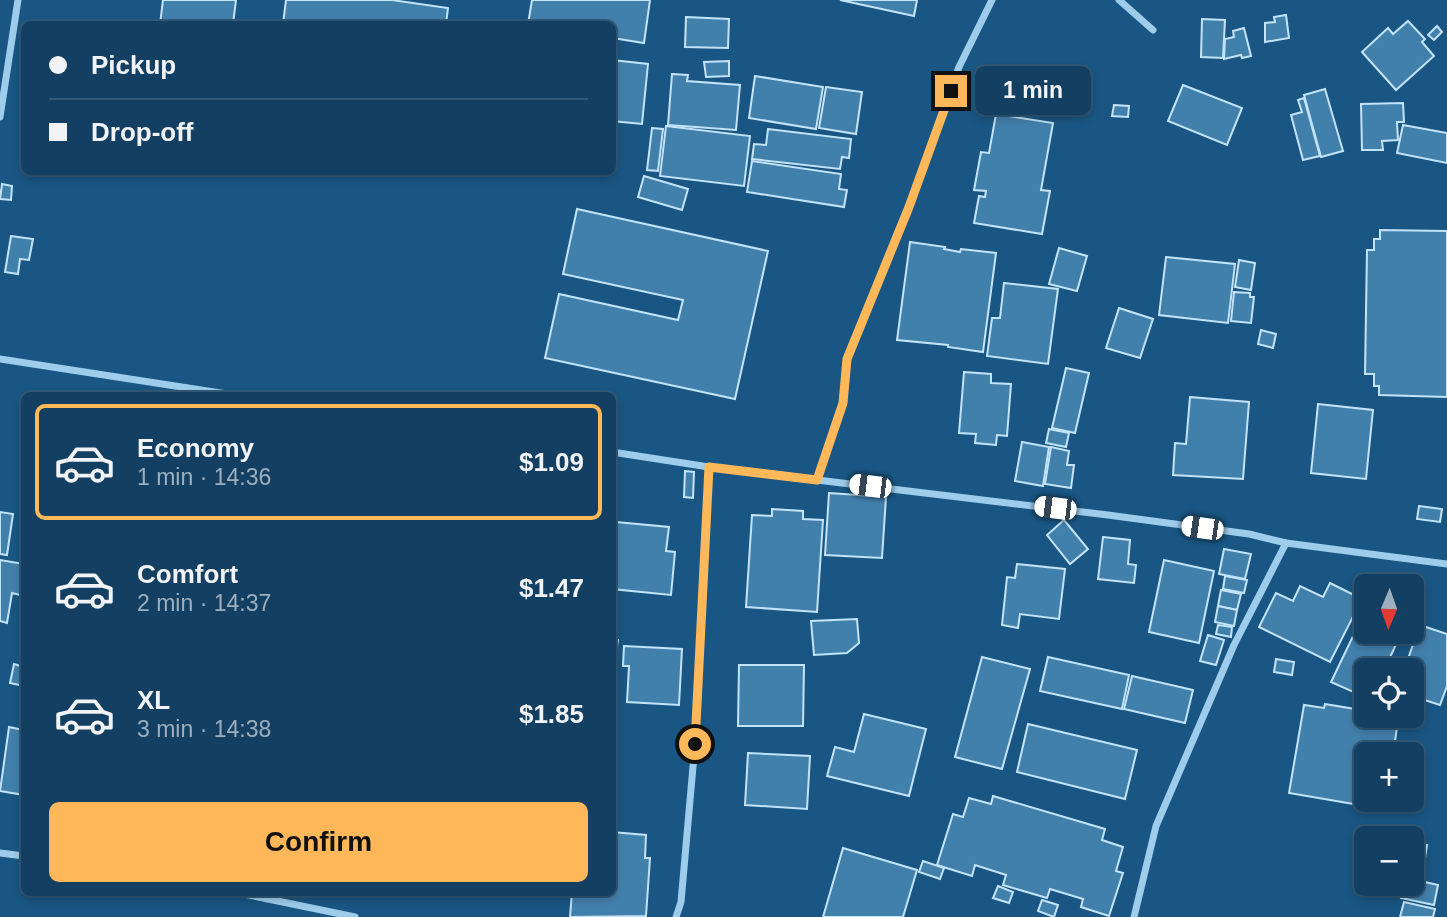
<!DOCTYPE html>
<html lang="en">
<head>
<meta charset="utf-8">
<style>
  :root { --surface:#134062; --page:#204b6b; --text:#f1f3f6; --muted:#9dafbe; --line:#325977; --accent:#feb759 }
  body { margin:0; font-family:Helvetica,sans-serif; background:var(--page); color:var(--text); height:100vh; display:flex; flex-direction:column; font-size:26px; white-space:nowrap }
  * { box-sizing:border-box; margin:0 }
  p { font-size:23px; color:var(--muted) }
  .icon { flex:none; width:38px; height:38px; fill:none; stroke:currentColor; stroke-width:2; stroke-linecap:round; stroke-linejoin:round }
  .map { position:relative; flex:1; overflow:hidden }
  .side { position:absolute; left:21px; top:392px; width:595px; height:504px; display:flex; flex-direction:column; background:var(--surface); border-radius:10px; box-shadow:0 4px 10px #0003,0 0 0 2px var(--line) }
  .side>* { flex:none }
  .hud { position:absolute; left:21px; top:21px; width:595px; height:154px; border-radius:10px; box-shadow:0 4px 10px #0003,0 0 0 2px var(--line); display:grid; align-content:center; height:154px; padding:0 28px; background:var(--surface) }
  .needle { width:46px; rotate:182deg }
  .controls { position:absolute; left:1354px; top:574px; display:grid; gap:14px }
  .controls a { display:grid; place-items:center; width:70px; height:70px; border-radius:10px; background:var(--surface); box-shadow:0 4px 10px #0003,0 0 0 2px var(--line); font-size:35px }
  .end { position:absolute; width:32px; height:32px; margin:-16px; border:9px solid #feb759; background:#111; box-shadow:0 0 0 4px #111 }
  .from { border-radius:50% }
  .bubble { position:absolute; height:49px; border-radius:10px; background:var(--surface); box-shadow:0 4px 10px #0003,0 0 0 2px var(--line); font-size:23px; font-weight:600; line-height:49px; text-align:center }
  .car { position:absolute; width:21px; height:42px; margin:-21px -10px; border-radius:9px; box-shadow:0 0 5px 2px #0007; background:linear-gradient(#fff 24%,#345 0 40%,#fff 0 76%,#345 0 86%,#fff 0) }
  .hud b { display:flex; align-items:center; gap:24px; height:66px; font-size:26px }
  .hud b+b { border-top:2px solid var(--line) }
  .hud i { width:18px; height:18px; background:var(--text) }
  ul { padding:12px 0 0; list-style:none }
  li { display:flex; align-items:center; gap:21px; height:116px; margin:0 14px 10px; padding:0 14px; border:4px solid transparent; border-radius:10px }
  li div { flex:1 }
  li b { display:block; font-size:26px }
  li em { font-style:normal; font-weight:600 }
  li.active { border-color:var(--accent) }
  li>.icon { width:63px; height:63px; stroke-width:1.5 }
  .action { display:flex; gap:14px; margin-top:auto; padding:14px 28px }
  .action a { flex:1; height:80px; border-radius:10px; background:var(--accent); color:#111; font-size:28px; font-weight:600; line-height:80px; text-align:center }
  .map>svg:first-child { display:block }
  .building { fill:#4280ac; stroke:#c3e3f8; stroke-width:2 }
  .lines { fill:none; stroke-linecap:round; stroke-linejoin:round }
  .minor { stroke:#9ecceb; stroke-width:7 }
  .route { stroke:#feb759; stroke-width:9 }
</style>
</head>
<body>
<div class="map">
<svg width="1447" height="917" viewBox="0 0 1447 917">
  <rect width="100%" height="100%" fill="#195683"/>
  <g class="building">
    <polygon points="163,0 236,0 233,24 160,24"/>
    <polygon points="286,0 392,0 448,8 446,24 283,24"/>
    <polygon points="532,0 650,0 644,43 612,38 612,24 528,24"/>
    <polygon points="840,0 917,0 914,16"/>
    <polygon points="1286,15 1289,38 1265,42 1265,23 1275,22 1274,17"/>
    <polygon points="686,17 729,19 728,48 685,47"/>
    <polygon points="1202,19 1225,20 1223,58 1201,57"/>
    <polygon points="1408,21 1425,39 1422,42 1434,56 1396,90 1362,52 1388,28 1393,34"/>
    <polygon points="1437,26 1442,32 1434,40 1428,35"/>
    <polygon points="1244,28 1251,56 1242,58 1241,55 1224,59 1225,39 1234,37 1233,31"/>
    <polygon points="612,60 648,64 642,124 612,121"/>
    <polygon points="729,61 729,76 706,77 704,62"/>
    <polygon points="672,74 688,75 687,81 740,85 736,130 668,125"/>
    <polygon points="755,76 823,87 816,129 749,118"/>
    <polygon points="1183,85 1242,108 1227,145 1168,121"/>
    <polygon points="826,87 862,92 856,134 819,128"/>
    <polygon points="1325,89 1343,151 1321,157 1304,95"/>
    <polygon points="1304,98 1320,156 1303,160 1291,115 1302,112 1298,100"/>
    <polygon points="1403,103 1404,122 1397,122 1398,140 1382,141 1383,150 1362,150 1361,104"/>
    <polygon points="1114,105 1129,106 1128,117 1112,116"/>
    <polygon points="996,114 1053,123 1041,190 1050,191 1042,234 974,223 979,196 985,197 986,191 974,190 981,152 989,153"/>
    <polygon points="1403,125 1447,133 1447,163 1397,153"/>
    <polygon points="666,126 750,136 744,186 660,176"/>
    <polygon points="652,128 663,129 658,171 647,170"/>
    <polygon points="768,129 851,139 849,158 842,157 840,169 752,159 754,144 766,145"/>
    <polygon points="752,161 841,174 839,189 847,190 844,207 747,192"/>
    <polygon points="644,176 688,189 682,210 638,197"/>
    <polygon points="2,184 12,186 11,200 0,199"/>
    <polygon points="577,209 768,251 735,399 545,358 559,294 678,320 683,300 563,274"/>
    <polygon points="1380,230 1447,231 1447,397 1379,395 1379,386 1374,386 1374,374 1365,374 1367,250 1374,250 1374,239 1380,239"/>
    <polygon points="11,236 33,239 29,260 20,259 18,274 5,272"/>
    <polygon points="910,242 945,247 944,249 960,252 961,249 996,253 983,352 948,347 948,345 897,340"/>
    <polygon points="1059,248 1087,256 1077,291 1049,284"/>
    <polygon points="1166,257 1235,264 1228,323 1159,315"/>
    <polygon points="1239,260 1255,263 1251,290 1235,287"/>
    <polygon points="1004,283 1058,289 1048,364 987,356 992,318 1000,318"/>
    <polygon points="1234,292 1250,293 1250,297 1254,297 1251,323 1231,321"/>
    <polygon points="1119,308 1153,319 1140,358 1106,348"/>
    <polygon points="1261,330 1276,334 1273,348 1258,344"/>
    <polygon points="1066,368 1089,373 1075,433 1052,428"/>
    <polygon points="964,372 991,374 991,383 1011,384 1007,436 997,435 996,445 975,443 976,434 959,433"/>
    <polygon points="1190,397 1249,402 1243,479 1173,475 1175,443 1186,444"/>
    <polygon points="1318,404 1373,410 1366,479 1311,473"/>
    <polygon points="1049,429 1069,433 1066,447 1046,443"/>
    <polygon points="1022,442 1049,447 1043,486 1015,481"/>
    <polygon points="1051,447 1069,451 1067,465 1074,465 1071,488 1045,484"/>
    <polygon points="685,471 694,472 693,498 684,497"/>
    <polygon points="829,493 886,497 882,558 825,555"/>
    <polygon points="1419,506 1442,509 1440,522 1417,519"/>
    <polygon points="772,509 803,511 803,519 823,520 817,612 746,607 752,515 772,516"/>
    <polygon points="0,512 13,514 7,555 0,554"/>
    <polygon points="1064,520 1088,549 1070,564 1047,535"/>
    <polygon points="616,522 669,527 666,551 675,552 671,595 612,589 612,549"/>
    <polygon points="1103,537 1130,540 1128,564 1136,565 1134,583 1098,579"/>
    <polygon points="1224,549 1251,554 1245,579 1219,574"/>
    <polygon points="0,560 24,564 24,596 12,593 7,623 0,621"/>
    <polygon points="1164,560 1214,571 1199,643 1149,632"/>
    <polygon points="1017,564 1065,569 1059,619 1020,614 1018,628 1002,625 1007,577 1015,578"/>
    <polygon points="1225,576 1247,580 1244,593 1223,589"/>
    <polygon points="1330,583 1362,599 1330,662 1259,627 1276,593 1293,601 1300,586 1323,597"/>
    <polygon points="1221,590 1241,594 1237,610 1218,606"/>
    <polygon points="1218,606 1237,610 1234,626 1215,622"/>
    <polygon points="1367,607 1367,632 1402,632 1384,670 1367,670 1367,698 1331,682"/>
    <polygon points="857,619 859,643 847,653 814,655 811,621"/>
    <polygon points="1218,625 1232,627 1231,637 1216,634"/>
    <polygon points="1420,625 1447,634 1447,686 1440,705 1412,696 1412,670 1404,670"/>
    <polygon points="1208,635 1224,640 1216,665 1200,661"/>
    <polygon points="612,640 618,640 612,680"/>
    <polygon points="624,646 682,649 679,705 627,702 629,666 623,666"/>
    <polygon points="982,657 1030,669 1002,769 955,757"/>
    <polygon points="1048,657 1129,675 1122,709 1040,691"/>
    <polygon points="1276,659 1294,662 1292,675 1274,672"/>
    <polygon points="14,664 24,667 24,686 10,683"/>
    <polygon points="739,665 804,665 803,726 738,726"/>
    <polygon points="1132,676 1193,690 1185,723 1124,709"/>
    <polygon points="1325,704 1367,711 1369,717 1398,721 1393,754 1367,754 1367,800 1385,800 1383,809 1289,793 1304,705 1324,708"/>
    <polygon points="864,714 926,729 909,796 827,776 835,747 854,752"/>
    <polygon points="1028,724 1137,750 1125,799 1017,772"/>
    <polygon points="9,727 24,730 24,795 0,791"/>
    <polygon points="748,753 810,756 807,809 745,805"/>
    <polygon points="993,796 1105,829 1102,840 1123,847 1116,871 1123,873 1109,916 1081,907 1083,899 1050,889 1047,898 1003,885 1006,875 975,865 972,876 937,865 953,814 963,817 969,798 991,804"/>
    <polygon points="612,832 646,835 645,858 650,858 646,916 570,917 572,892 612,892"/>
    <polygon points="1412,843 1427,845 1423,871 1412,869"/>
    <polygon points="843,848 917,870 903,917 823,917"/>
    <polygon points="923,861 944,868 940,879 919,872"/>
    <polygon points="1412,879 1438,885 1434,905 1401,898 1404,884 1412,884"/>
    <polygon points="998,886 1013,892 1009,903 993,898"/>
    <polygon points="1042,900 1058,905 1054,917 1038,911"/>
    <polygon points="1404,902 1435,909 1433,917 1400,917"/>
  </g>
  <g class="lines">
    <g class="minor">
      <polyline points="1119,0 1153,30"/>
      <polyline points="0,117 18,0"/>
      <polyline points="0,359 240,396"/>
      <polyline points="612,452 709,467 1108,515 1249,534 1286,543 1447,564"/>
      <polyline points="817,480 843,403 847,359 909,207 959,67 992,0"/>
      <polyline points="0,853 24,856"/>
      <polyline points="234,892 355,917"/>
      <polyline points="676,917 681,902 695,744 709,467"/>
      <polyline points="1134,917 1156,826 1234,645 1286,543"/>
    </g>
  </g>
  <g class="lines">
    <polyline class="route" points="695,744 709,467 817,480 843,403 847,359 909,207 951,91"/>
  </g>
</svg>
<div class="controls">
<a><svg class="needle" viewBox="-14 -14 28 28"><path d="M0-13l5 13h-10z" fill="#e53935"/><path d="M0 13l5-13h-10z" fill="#9dafbe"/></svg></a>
<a><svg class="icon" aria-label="locate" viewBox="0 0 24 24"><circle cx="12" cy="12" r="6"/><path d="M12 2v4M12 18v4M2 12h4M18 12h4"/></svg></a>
<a>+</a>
<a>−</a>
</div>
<i class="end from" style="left:695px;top:744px"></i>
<i class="end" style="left:951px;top:91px"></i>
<div class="bubble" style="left:975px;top:66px;width:116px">1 min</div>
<i class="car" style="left:870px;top:486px;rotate:277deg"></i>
<i class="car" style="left:1055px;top:508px;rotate:277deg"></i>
<i class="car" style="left:1202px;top:528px;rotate:278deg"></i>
<div class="hud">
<b><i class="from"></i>Pickup</b>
<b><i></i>Drop-off</b>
</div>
<section class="side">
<ul>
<li class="active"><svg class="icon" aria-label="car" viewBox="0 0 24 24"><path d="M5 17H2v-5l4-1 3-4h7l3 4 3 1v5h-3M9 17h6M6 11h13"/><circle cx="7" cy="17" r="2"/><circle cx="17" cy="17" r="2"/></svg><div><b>Economy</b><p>1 min · 14:36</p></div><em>$1.09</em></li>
<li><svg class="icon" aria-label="car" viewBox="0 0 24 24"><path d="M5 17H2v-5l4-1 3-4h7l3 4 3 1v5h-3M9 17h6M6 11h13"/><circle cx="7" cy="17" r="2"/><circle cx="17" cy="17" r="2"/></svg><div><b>Comfort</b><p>2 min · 14:37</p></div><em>$1.47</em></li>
<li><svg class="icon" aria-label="car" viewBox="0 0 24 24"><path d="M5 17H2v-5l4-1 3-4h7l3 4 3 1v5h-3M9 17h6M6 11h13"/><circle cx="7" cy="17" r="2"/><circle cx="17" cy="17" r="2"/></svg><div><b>XL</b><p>3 min · 14:38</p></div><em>$1.85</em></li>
</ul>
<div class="action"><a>Confirm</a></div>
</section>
</div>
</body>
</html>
